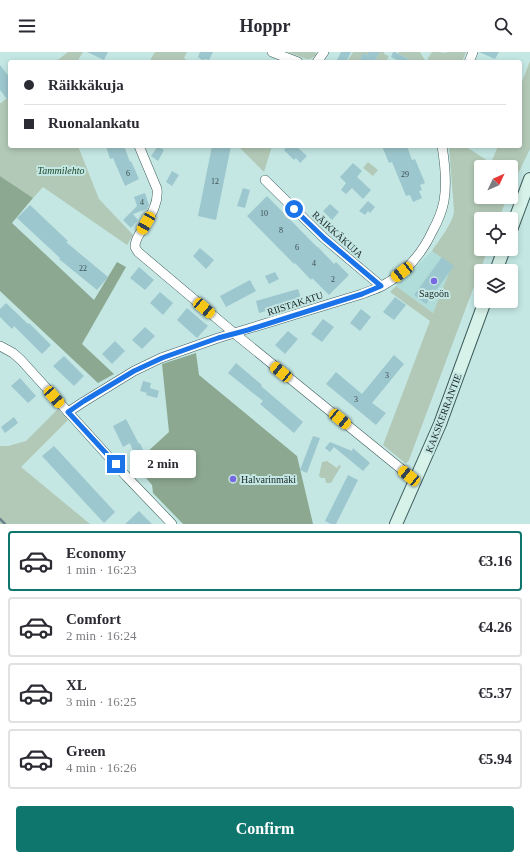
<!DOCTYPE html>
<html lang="en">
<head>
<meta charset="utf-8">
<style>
  :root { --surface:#fff; --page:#f2f2f3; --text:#2b2b33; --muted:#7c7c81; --line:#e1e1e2; --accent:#0f766e }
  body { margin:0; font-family:Georgia,serif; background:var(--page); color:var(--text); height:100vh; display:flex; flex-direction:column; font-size:15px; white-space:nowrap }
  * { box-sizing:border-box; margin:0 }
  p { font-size:13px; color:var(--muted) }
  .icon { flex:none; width:22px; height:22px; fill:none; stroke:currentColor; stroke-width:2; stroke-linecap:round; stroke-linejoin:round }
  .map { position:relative; height:472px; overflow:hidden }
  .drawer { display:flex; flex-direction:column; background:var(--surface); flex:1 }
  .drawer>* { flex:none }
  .hud { position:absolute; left:8px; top:8px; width:514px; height:88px; border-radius:4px; box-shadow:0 2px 6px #0003; display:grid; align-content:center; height:88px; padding:0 16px; background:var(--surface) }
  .needle { width:26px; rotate:46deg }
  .controls { position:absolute; left:474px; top:108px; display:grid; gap:8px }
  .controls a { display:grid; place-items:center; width:44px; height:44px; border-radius:4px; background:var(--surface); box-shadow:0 2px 6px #0003; font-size:20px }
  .end { position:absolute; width:18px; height:18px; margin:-9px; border:5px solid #1a73e8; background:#fff; box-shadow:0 0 0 2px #fff }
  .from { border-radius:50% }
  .bubble { position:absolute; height:28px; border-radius:4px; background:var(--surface); box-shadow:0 2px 6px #0003; font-size:13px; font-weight:700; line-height:28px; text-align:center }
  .car { position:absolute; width:12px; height:24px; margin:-12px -6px; border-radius:5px; box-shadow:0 0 3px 1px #0007; background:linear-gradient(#f5c518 24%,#345 0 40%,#f5c518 0 76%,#345 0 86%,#f5c518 0) }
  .hud b { display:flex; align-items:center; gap:14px; height:38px; font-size:15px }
  .hud b+b { border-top:1px solid var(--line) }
  .hud i { width:10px; height:10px; background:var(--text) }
  ul { padding:7px 0 0; list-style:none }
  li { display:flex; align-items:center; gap:12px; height:60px; margin:0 8px 6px; padding:0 8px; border:2px solid var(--line); border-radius:4px }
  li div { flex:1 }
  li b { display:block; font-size:15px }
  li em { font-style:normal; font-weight:700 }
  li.selected { border-color:var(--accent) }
  li>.icon { width:36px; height:36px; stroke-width:1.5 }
  .action { display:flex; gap:8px; margin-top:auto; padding:8px 16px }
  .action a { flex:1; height:46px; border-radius:4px; background:var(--accent); color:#fff; font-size:16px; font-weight:700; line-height:46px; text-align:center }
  header { display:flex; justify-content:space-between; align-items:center; height:52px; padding:0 16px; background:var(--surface); font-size:18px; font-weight:700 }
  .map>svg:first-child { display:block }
  .built { fill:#b0ddd9 }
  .green { fill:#b3c9b7 }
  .forest { fill:#8ca891 }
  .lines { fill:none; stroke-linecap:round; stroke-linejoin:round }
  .stream { stroke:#67838f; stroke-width:2.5 }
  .building { fill:#9dc7ce }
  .minor-casing { stroke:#3e5d5b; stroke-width:10 }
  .secondary-casing { stroke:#3e5d5b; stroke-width:14 }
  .minor { stroke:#fff; stroke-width:9 }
  .secondary { stroke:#d7f2e9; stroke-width:12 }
  .route { stroke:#1a73e8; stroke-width:5 }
  .poi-dot { fill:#7a68e3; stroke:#c4e7e4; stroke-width:1.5 }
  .labels { text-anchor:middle; stroke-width:4; stroke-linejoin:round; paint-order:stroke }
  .number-label { font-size:8px; fill:#3a4e4f }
  .park-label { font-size:10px; font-style:italic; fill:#164525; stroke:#c4e7e4 }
  .street-label { font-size:10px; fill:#192625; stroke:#c4e7e4 }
  .poi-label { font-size:10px; fill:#192625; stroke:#c4e7e4 }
</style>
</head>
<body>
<header><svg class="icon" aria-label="menu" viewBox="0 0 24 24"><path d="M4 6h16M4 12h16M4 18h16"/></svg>Hoppr<svg class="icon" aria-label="search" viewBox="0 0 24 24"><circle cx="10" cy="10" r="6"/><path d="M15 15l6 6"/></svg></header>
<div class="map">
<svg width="530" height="472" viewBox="0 0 530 472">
  <rect width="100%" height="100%" fill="#c4e7e4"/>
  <polygon class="built" points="432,199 452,213 433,261 396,234"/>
  <g class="green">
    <polygon points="68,0 83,0 77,10 55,10"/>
    <polygon points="155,0 187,0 184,6 189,10 149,10"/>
    <polygon points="287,0 315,0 318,4 317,6 315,4 310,7 307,7"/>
    <polygon points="353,0 369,0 367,3 363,2 359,10 347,10"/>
    <polygon points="378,0 384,0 384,2 389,4 386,10 374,10 379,1"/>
    <polygon points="399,0 420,0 426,10 407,10 409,7 398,2"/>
    <polygon points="432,0 439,0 445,1 447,0 466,0 462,10 429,10 428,9 428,6"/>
    <path d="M 530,9 L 530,97 L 511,136 L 511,115 L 481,115 L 481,145 L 507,145 L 499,167 L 481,167 L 481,197 L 488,197 L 409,408 L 408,410 L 405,411 L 383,393 L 430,269 L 390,240 L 396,234 L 433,261 L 452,213 L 432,199 C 439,188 454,170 454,158 L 449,94 L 465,94 L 491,111 L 498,94 L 520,94 L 520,35 Z"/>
    <polygon points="10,44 10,94 78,94 99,147 133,183 127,193 43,135 33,146 0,124 0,51 1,51"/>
    <polygon points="238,94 272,94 264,120"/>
    <polygon points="368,110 378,118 373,124 363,116"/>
    <polygon points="58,357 68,368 21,415 90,472 0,472 0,394 8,394 26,389"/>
    <polygon points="327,409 337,416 339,413 341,414 331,431 326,431 325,426 321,426 319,424 322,410"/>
  </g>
  <g class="forest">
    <polygon points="0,124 33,146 12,171 94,248 117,210 126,215 82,292 114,322 98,331 0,239"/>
    <polygon points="196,301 199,323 297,404 313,472 183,472 153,441 152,433 134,412 169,380 162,312"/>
  </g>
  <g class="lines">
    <polyline class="stream" points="0,467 5,472"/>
  </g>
  <g class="building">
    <polygon points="87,0 108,0 104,8"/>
    <polygon points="200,0 213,0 209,8 206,7 202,8 198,5"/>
    <polygon points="341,0 351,0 346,10 336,10"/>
    <polygon points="369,0 380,0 375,8 379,10 359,10 363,1 367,3"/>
    <polygon points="393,0 395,0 414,10 401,10 391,5"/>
    <polygon points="479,0 499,0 495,7"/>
    <polygon points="0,13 10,26 10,51 0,38"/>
    <polygon points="106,94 124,94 130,110 131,109 139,127 125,134 113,106 110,107"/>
    <polygon points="158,94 164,98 158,109 151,104"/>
    <polygon points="212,94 231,94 216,168 198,164"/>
    <polygon points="288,94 296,94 307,104 300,111 296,106 294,108 284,98"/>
    <polygon points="382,94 407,94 412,108 415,107 425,131 420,133 422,138 419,139 422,146 413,150 410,143 406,144 392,110 389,111"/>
    <polygon points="353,111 362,119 357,125 371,138 363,147 352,136 346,142 341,138 346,131 340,125"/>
    <polygon points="172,119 179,123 172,134 166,130"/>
    <polygon points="243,136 250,138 245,156 237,154"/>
    <polygon points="145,141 149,153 147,157 133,162 138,168 131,176 123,168 137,154 134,145"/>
    <polygon points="267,144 317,195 318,195 334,212 336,210 349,223 329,243 312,226 311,228 295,211 294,212 247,164"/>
    <polygon points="368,149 375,155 370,161 368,159 365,163 359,159"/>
    <polygon points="330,152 339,160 332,168 323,159"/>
    <polygon points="30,153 68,189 66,190 108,225 97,238 59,207 60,206 17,166"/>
    <polygon points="200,196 214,208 206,217 193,204"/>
    <polygon points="442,205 454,214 426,252 414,243"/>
    <polygon points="139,215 154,228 145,238 130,226"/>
    <polygon points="275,220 279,227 269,232 265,224"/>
    <polygon points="250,228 256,239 226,255 220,244"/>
    <polygon points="298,237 302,249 259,261 256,249"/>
    <polygon points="160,240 173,251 163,263 150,251"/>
    <polygon points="395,245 406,253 394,268 383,260"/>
    <polygon points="6,251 28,272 29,271 51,293 42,302 14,274 12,277 0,265 0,257"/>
    <polygon points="187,256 208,274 197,286 177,268"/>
    <polygon points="361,257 371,265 360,279 350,271"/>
    <polygon points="323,267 334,275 322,290 311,282"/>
    <polygon points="145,275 155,284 142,297 132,288"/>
    <polygon points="288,279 298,287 285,302 275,293"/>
    <polygon points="115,289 125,299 112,312 102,302"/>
    <polygon points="394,303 404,312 372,351 386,361 376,373 326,332 336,320 362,342"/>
    <polygon points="64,304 84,324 74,334 53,314"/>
    <polygon points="236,311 262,333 261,334 303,370 294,381 260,352 263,349 228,321"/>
    <polygon points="20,326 36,344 28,351 11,334"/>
    <polygon points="143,329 151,331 150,336 159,339 157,346 146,343 147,341 140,339"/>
    <polygon points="14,365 18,371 5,381 1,375"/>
    <polygon points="126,367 139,392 140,391 144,400 135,404 130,391 123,395 113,374"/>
    <polygon points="313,384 320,386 307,421 300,418"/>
    <polygon points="330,390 352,399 353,396 370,411 363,419 334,395 330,400 325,396"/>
    <polygon points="54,394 115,460 104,471 42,404"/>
    <polygon points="348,423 358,428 336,472 331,472 325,469"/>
    <polygon points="139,459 152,472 125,472"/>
  </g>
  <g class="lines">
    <g class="minor-casing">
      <g id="minor">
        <polyline points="272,0 298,10"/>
        <polyline points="317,10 324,0"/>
        <polyline points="469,10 473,0"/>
        <path d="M 139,94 L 157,137 C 159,154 148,167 140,181 C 137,186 135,189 135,195 L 138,200 L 234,281 L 416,429"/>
        <polyline points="265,128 324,186 381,234"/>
        <polyline points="0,294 13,301 21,308 126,424 172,472"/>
        <path d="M 68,360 L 85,349 L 134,319 L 161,306 L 218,286 L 362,242 C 369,239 376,237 382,234 C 406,221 422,202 433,178 C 438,169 442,159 444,149 C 447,131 445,112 442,94"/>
      </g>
    </g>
    <g class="secondary-casing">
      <g id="secondary">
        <polyline points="511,178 530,127"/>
        <polyline points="496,219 504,197"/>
        <polyline points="396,472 440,372 485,249"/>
      </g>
    </g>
    <use href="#minor" class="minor"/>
    <use href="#secondary" class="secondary"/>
  </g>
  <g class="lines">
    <polyline class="route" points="116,412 68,360 84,349 134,319 162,306 218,286 248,278 362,242 381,234 324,186 294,157"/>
  </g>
  <g class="poi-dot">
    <circle cx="434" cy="229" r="4"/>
    <circle cx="233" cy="427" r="4"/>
  </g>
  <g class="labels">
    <g class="number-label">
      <text x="128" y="124">6</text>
      <text x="405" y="125">29</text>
      <text x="215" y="132">12</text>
      <text x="142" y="153">4</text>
      <text x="264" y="164">10</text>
      <text x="281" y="181">8</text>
      <text x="297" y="198">6</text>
      <text x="314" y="214">4</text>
      <text x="83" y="219">22</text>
      <text x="333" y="230">2</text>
      <text x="387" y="326">3</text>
      <text x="356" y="350">3</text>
    </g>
    <g class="park-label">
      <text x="61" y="122">Tammilehto</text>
    </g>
    <g class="street-label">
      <text transform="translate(338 182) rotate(42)" y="4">RÄIKKÄKUJA</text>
      <text transform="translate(295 251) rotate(-18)" y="4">RIISTAKATU</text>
      <text transform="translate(443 361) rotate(-69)" y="4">KAKSKERRANTIE</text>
    </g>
    <g class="poi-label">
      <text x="434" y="245">Sagoön</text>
      <text x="241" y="431" text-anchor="start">Halvarinmäki</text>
    </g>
  </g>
</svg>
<div class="controls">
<a><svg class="needle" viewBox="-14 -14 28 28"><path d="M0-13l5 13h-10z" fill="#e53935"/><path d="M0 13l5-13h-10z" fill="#7c7c81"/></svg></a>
<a><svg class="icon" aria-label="locate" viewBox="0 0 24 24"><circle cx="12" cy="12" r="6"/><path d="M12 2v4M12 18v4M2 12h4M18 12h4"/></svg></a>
<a><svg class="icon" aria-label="layers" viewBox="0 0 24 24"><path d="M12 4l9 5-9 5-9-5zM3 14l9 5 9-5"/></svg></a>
</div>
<i class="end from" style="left:294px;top:157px"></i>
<i class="end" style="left:116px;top:412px"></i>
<div class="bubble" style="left:130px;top:398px;width:66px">2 min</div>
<i class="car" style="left:146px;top:171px;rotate:210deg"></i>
<i class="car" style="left:402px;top:220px;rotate:232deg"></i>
<i class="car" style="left:204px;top:256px;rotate:130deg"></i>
<i class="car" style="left:281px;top:320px;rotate:309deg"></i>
<i class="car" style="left:54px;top:345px;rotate:139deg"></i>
<i class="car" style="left:340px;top:367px;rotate:129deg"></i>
<i class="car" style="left:409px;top:424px;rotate:309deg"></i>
<div class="hud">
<b><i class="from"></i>Räikkäkuja</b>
<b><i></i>Ruonalankatu</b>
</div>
</div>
<section class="drawer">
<ul>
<li class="selected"><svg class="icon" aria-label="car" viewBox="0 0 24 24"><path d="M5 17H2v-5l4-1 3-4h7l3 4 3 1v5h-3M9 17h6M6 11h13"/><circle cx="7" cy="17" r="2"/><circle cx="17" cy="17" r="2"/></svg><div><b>Economy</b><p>1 min · 16:23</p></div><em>€3.16</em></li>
<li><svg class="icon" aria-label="car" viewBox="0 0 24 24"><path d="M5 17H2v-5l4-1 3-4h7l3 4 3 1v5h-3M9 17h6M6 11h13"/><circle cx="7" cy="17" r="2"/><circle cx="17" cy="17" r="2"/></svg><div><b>Comfort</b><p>2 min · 16:24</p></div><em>€4.26</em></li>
<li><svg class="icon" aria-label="car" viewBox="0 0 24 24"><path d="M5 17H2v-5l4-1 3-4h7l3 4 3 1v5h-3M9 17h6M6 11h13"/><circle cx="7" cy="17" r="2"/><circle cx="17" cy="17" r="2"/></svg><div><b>XL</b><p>3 min · 16:25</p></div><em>€5.37</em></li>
<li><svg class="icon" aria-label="car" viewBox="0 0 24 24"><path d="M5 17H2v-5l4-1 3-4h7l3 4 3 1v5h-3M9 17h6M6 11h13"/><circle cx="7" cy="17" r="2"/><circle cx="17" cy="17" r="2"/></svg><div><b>Green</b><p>4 min · 16:26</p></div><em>€5.94</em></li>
</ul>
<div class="action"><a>Confirm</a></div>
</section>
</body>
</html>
